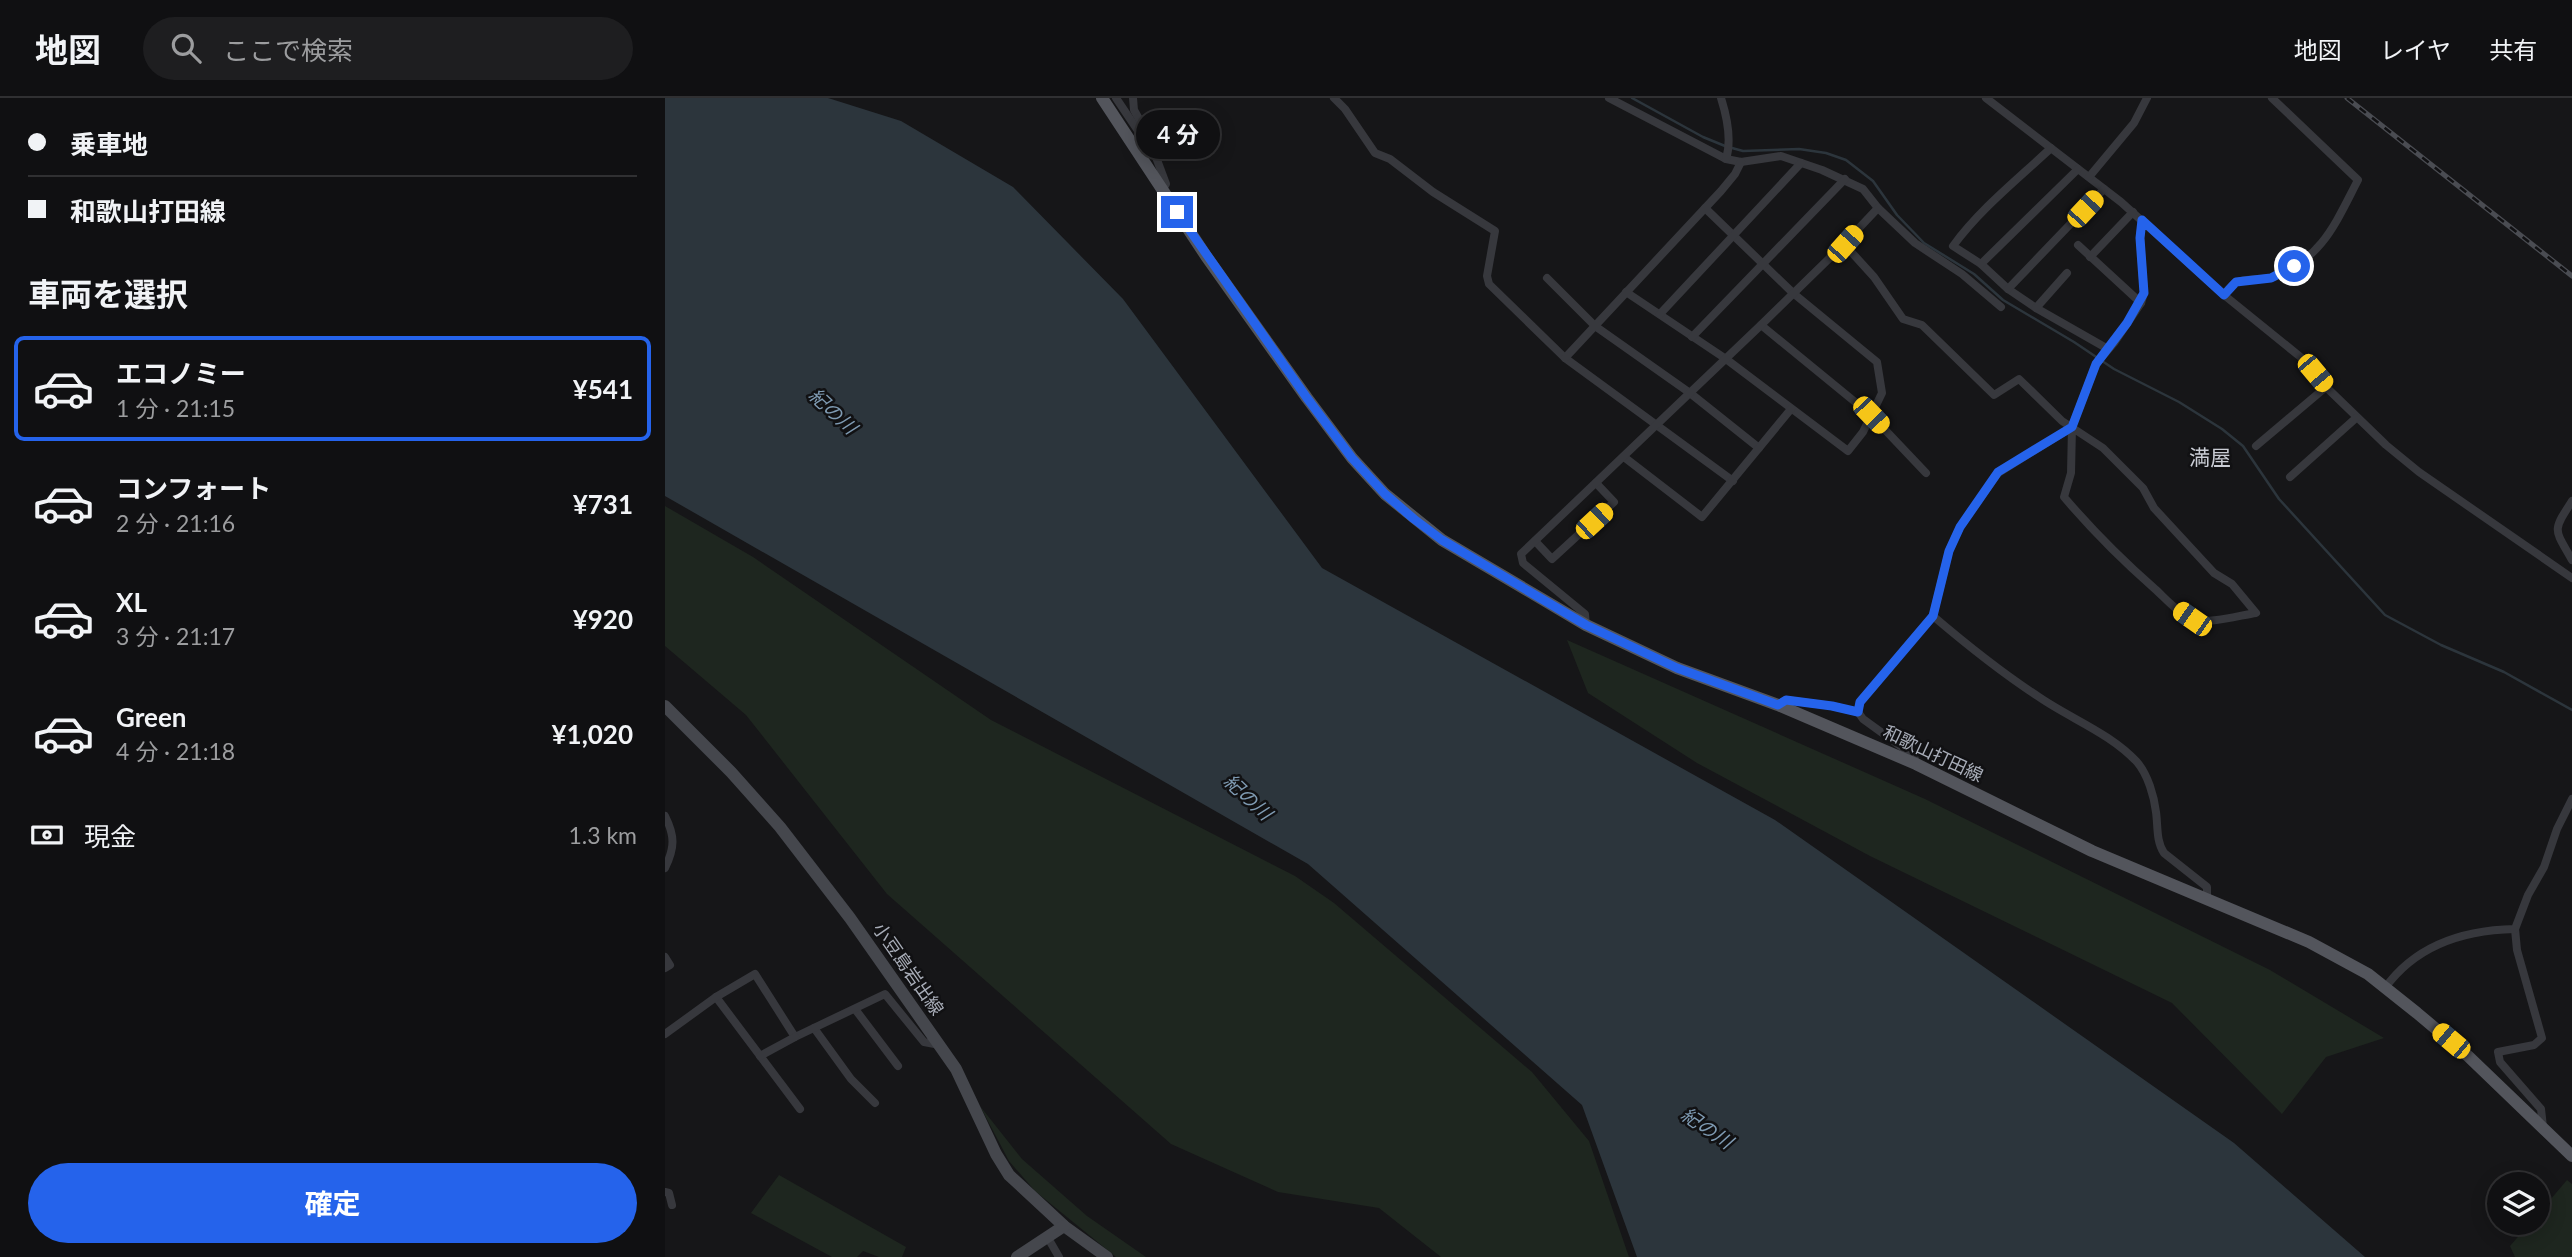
<!DOCTYPE html>
<html lang="ja">
<head>
<meta charset="utf-8">
<style>
  :root { --surface:#101012; --page:#1e1e20; --text:#f1f3f6; --muted:#9c9d9f; --line:#303032; --accent:#2563eb }
  body { margin:0; font-family:Lato,"Noto Sans JP",sans-serif; background:var(--page); color:var(--text); height:100vh; display:flex; flex-direction:column; font-size:26px; white-space:nowrap }
  * { box-sizing:border-box; margin:0 }
  p { font-size:23px; color:var(--muted) }
  .icon { flex:none; width:38px; height:38px; fill:none; stroke:currentColor; stroke-width:2; stroke-linecap:round; stroke-linejoin:round }
  .map { position:relative; flex:1; overflow:hidden }
  .sheet { display:flex; flex-direction:column; background:var(--surface); width:665px }
  .sheet>* { flex:none }
  .hud { display:grid; align-content:center; height:154px; padding:0 28px; background:var(--surface) }
  .buttons { position:absolute; left:1822px; top:1074px; display:grid; gap:14px }
  .buttons a { display:grid; place-items:center; width:63px; height:63px; border-radius:50%; background:var(--surface); box-shadow:0 4px 18px #0003,0 0 0 2px var(--line); font-size:35px }
  .end { position:absolute; width:32px; height:32px; margin:-16px; border:9px solid #2563eb; background:#fff; box-shadow:0 0 0 4px #fff }
  .from { border-radius:50% }
  .bubble { position:absolute; height:49px; border-radius:24px; background:var(--surface); box-shadow:0 4px 18px #0003,0 0 0 2px var(--line); font-size:23px; font-weight:700; line-height:49px; text-align:center }
  .car { position:absolute; width:21px; height:42px; margin:-21px -10px; border-radius:9px; box-shadow:0 0 5px 2px #0007; background:linear-gradient(#f5c518 24%,#345 0 40%,#f5c518 0 76%,#345 0 86%,#f5c518 0) }
  .hud b { display:flex; align-items:center; gap:24px; height:66px; font-size:26px }
  .hud b+b { border-top:2px solid var(--line) }
  .hud i { width:18px; height:18px; background:var(--text) }
  ul { padding:0; list-style:none }
  li { display:flex; align-items:center; gap:21px; height:105px; margin:0 14px 10px; padding:0 14px; border:4px solid transparent; border-radius:10px }
  li div { flex:1 }
  li b { display:block; font-size:26px }
  li em { font-style:normal; font-weight:700 }
  li.on { border-color:var(--accent) }
  li>.icon { width:63px; height:63px; stroke-width:1.5 }
  h2 { padding:0 28px; font-size:32px; line-height:84px }
  .pay { display:flex; align-items:center; gap:18px; height:77px; padding:0 28px; font-size:26px }
  .pay p { margin-inline-start:auto }
  .button { display:flex; gap:14px; margin-top:auto; padding:14px 28px }
  .button a { flex:1; height:80px; border-radius:42px; background:var(--accent); color:#fff; font-size:28px; font-weight:700; line-height:80px; text-align:center }
  header { display:flex; align-items:center; gap:42px; box-sizing:border-box; height:98px; padding:0 35px; background:var(--surface); border-bottom:2px solid var(--line) }
  header strong { font-size:33px }
  nav { display:flex; gap:38px; margin-inline-start:auto; font-size:24px }
  .search { width:490px; height:63px; background:var(--page); display:flex; align-items:center; gap:18px; box-sizing:border-box; padding:0 24px; border-radius:38px; color:var(--muted); font-size:26px }
  main { display:flex; flex:1; min-height:0 }
  .map>svg:first-child { display:block }
  .green { fill:#1e261f }
  .water { fill:#2c353c }
  .lines { fill:none; stroke-linecap:round; stroke-linejoin:round }
  .stream { stroke:#2c353c; stroke-width:2.5 }
  .street { stroke:#37383d; stroke-width:8 }
  .secondary { stroke:#45474d; stroke-width:12 }
  .primary { stroke:#53555c; stroke-width:12 }
  .rail-casing { stroke:#4a4c52; stroke-width:5 }
  .rail { stroke:#111113; stroke-width:2.5; stroke-dasharray:8; stroke-linecap:butt }
  .route { stroke:#2563eb; stroke-width:9 }
  .labels { text-anchor:middle; stroke-width:5; stroke-linejoin:round; paint-order:stroke }
  .street-label { font-size:18px; fill:#a8adb8; stroke:#111113 }
  .water-label { font-size:19px; font-style:italic; fill:#7f9bb3; stroke:#111113 }
  .quarter-label { font-size:21px; fill:#c9ccd4; stroke:#111113 }
</style>
</head>
<body>
<header>
<strong>地図</strong>
<div class="search"><svg class="icon" aria-label="search" viewBox="0 0 24 24"><circle cx="10" cy="10" r="6"/><path d="M15 15l6 6"/></svg>ここで検索</div>
<nav><a>地図</a><a>レイヤ</a><a>共有</a></nav>
</header>
<main>
<section class="sheet">
<div class="hud">
<b><i class="from"></i>乗車地</b>
<b><i></i>和歌山打田線</b>
</div>
<h2>車両を選択</h2>
<ul>
<li class="on"><svg class="icon" aria-label="car" viewBox="0 0 24 24"><path d="M5 17H2v-5l4-1 3-4h7l3 4 3 1v5h-3M9 17h6M6 11h13"/><circle cx="7" cy="17" r="2"/><circle cx="17" cy="17" r="2"/></svg><div><b>エコノミー</b><p>1 分 · 21:15</p></div><em>¥541</em></li>
<li><svg class="icon" aria-label="car" viewBox="0 0 24 24"><path d="M5 17H2v-5l4-1 3-4h7l3 4 3 1v5h-3M9 17h6M6 11h13"/><circle cx="7" cy="17" r="2"/><circle cx="17" cy="17" r="2"/></svg><div><b>コンフォート</b><p>2 分 · 21:16</p></div><em>¥731</em></li>
<li><svg class="icon" aria-label="car" viewBox="0 0 24 24"><path d="M5 17H2v-5l4-1 3-4h7l3 4 3 1v5h-3M9 17h6M6 11h13"/><circle cx="7" cy="17" r="2"/><circle cx="17" cy="17" r="2"/></svg><div><b>XL</b><p>3 分 · 21:17</p></div><em>¥920</em></li>
<li><svg class="icon" aria-label="car" viewBox="0 0 24 24"><path d="M5 17H2v-5l4-1 3-4h7l3 4 3 1v5h-3M9 17h6M6 11h13"/><circle cx="7" cy="17" r="2"/><circle cx="17" cy="17" r="2"/></svg><div><b>Green</b><p>4 分 · 21:18</p></div><em>¥1,020</em></li>
</ul>
<div class="pay"><svg class="icon" aria-label="cash" viewBox="0 0 24 24"><path d="M3 7h18v10H3z"/><circle cx="12" cy="12" r="2"/></svg>現金<p>1.3 km</p></div>
<div class="button"><a>確定</a></div>
</section>
<div class="map">
<svg width="1907" height="1159" viewBox="0 0 1907 1159">
  <rect width="100%" height="100%" fill="#161618"/>
  <g class="green">
    <polygon points="0,408 88,459 326,622 630,778 669,805 867,974 924,1043 964,1159 776,1159 714,1110 613,1094 506,1046 222,796 81,617 0,548"/>
    <polygon points="902,542 1260,701 1605,872 1719,940 1661,959 1617,1016 1507,905 1205,758 1032,665 923,595"/>
    <polygon points="315,1008 357,1061 422,1118 481,1159 451,1159 370,1093 344,1063"/>
    <polygon points="114,1077 241,1149 237,1159 214,1159 198,1153 192,1159 167,1159 86,1115"/>
    <polygon points="1902,1082 1907,1086 1907,1159 1850,1159 1845,1148 1865,1125 1872,1125 1873,1116"/>
  </g>
  <polygon class="water" points="0,0 163,0 236,23 348,89 458,201 657,470 1110,722 1569,1045 1700,1159 972,1159 917,1007 643,766 0,398"/>
  <g class="lines">
    <g class="stream">
      <polyline points="967,0 1038,39 1060,48"/>
      <polyline points="1067,50 1078,53 1134,51 1161,55 1181,62 1208,83 1232,117 1259,145 1309,176 1338,202 1409,244 1449,271 1514,304 1557,331 1578,348 1614,401 1720,517 1776,547 1839,574 1907,612"/>
    </g>
    <g class="street">
      <polyline points="451,0 486,52"/>
      <polyline points="468,0 469,12 482,35 501,86 497,92"/>
      <polyline points="669,0 680,11 710,55 725,61 768,94 830,133 822,178 824,186 900,260 1068,383"/>
      <polyline points="944,0 1061,61 1076,64 1116,58 1157,72 1198,91 1213,110 1250,145 1297,176 1336,209"/>
      <path d="M 1056,0 C 1062,19 1067,42 1061,61"/>
      <polyline points="1321,0 1456,104 1559,197 1638,261 1661,289 1721,347 1754,374 1907,480"/>
      <path d="M 1386,50 C 1353,81 1315,111 1288,148 L 1316,166 L 1343,191 L 1371,210 L 1443,251"/>
      <polyline points="1424,79 1469,25 1482,0"/>
      <path d="M 1179,146 L 1209,179 L 1238,221 L 1257,227 L 1329,297 L 1354,281 L 1397,323 L 1438,350 L 1478,390 L 1489,410 L 1549,475 L 1567,486 L 1591,515 C 1576,517 1541,527 1527,521 C 1513,515 1501,501 1490,491 C 1457,462 1427,432 1399,399 L 1406,375 L 1407,329 L 1431,266 L 1449,245 L 1476,205 L 1479,195 L 1475,140 L 1477,122"/>
      <polyline points="1413,147 1476,205"/>
      <polyline points="1425,159 1468,114"/>
      <polyline points="1316,166 1413,71"/>
      <polyline points="882,180 930,228 1025,295 1094,350"/>
      <polyline points="1343,191 1439,91"/>
      <polyline points="961,194 1061,261 1183,353 1198,334 1217,295 1212,264 1128,195 1040,110"/>
      <path d="M 1559,197 C 1562,193 1566,187 1570,185 C 1581,179 1597,183 1609,179 C 1658,159 1670,126 1693,82 L 1607,0"/>
      <polyline points="1371,210 1402,175"/>
      <polyline points="995,216 1136,65"/>
      <polyline points="1096,227 1206,317 1261,375"/>
      <polyline points="1027,239 1180,81"/>
      <polyline points="900,260 1056,93 1070,76 1076,64"/>
      <polyline points="1591,348 1661,289"/>
      <polyline points="959,359 1037,419 1126,311"/>
      <polyline points="1625,379 1691,320"/>
      <path d="M 1907,403 C 1887,434 1889,430 1907,462"/>
      <polyline points="870,443 887,461 949,404 931,385"/>
      <path d="M 1268,518 C 1302,547 1337,575 1374,599 C 1406,621 1445,635 1472,664 C 1483,677 1489,698 1491,714 C 1493,728 1491,743 1499,755 L 1542,789 L 1542,802"/>
      <polyline points="921,527 920,516 858,465 856,456 1096,227 1179,146 1213,110"/>
      <polyline points="1113,607 1121,602 1167,608 1193,614 1198,621 1249,658 1251,666"/>
      <polyline points="1193,614 1195,604 1268,518 1284,453 1295,429 1333,375 1407,329"/>
      <path d="M 0,718 C 10,738 10,749 0,770"/>
      <polyline points="1850,831 1852,852 1877,940 1869,947 1833,954 1835,964 1876,1011 1878,1029"/>
      <polyline points="0,859 5,867 0,870"/>
      <path d="M 1720,890 C 1751,847 1798,832 1850,831 L 1863,797 L 1879,769 L 1892,731 L 1907,701"/>
      <polyline points="51,899 135,1011"/>
      <polyline points="190,911 233,968"/>
      <polyline points="149,930 186,981 210,1005"/>
      <polyline points="0,936 51,899 90,876 130,939 220,896 259,944 275,947"/>
      <polyline points="95,958 130,939"/>
      <polyline points="0,1094 4,1095 7,1107"/>
      <polyline points="383,1140 394,1159"/>
    </g>
    <g class="secondary">
      <polyline points="0,608 66,674 115,729 185,820 291,971 331,1056 344,1077 399,1128 442,1159"/>
      <polyline points="352,1159 399,1128"/>
    </g>
    <polyline class="primary" points="437,0 541,158 642,300 687,360 720,396 777,442 921,527 1012,570 1113,607 1251,666 1427,753 1644,844 1703,876 1752,915 1803,958 1907,1058"/>
    <g class="rail-casing">
      <polyline id="rail" points="1682,0 1907,178"/>
    </g>
    <use href="#rail" class="rail"/>
  </g>
  <g class="lines">
    <polyline class="route" points="512,114 642,300 687,360 720,396 749,421 777,442 921,527 1012,570 1113,607 1121,602 1167,608 1193,614 1195,604 1268,518 1284,453 1295,429 1333,374 1407,329 1431,266 1462,225 1479,195 1475,140 1477,122 1559,197 1571,184 1606,180 1629,168"/>
  </g>
  <g class="labels">
    <g class="street-label">
      <text transform="translate(1268 656) rotate(25)" y="6">和歌山打田線</text>
      <text transform="translate(243 871) rotate(55)" y="6">小豆島岩出線</text>
    </g>
    <g class="water-label">
      <text transform="translate(168 313) rotate(43)" y="7">紀の川</text>
      <text transform="translate(583 699) rotate(43)" y="7">紀の川</text>
      <text transform="translate(1042 1030) rotate(34)" y="7">紀の川</text>
    </g>
    <g class="quarter-label">
      <text x="1545" y="367">満屋</text>
    </g>
  </g>
</svg>
<div class="buttons">
<a><svg class="icon" aria-label="layers" viewBox="0 0 24 24"><path d="M12 4l9 5-9 5-9-5zM3 14l9 5 9-5"/></svg></a>
</div>
<i class="end from" style="left:1629px;top:168px"></i>
<i class="end" style="left:512px;top:114px"></i>
<div class="bubble" style="left:471px;top:12px;width:84px">4 分</div>
<i class="car" style="left:1420px;top:111px;rotate:43deg"></i>
<i class="car" style="left:1180px;top:146px;rotate:42deg"></i>
<i class="car" style="left:1650px;top:275px;rotate:140deg"></i>
<i class="car" style="left:1206px;top:317px;rotate:136deg"></i>
<i class="car" style="left:929px;top:423px;rotate:47deg"></i>
<i class="car" style="left:1527px;top:521px;rotate:305deg"></i>
<i class="car" style="left:1786px;top:943px;rotate:310deg"></i>
</div>
</main>
</body>
</html>
